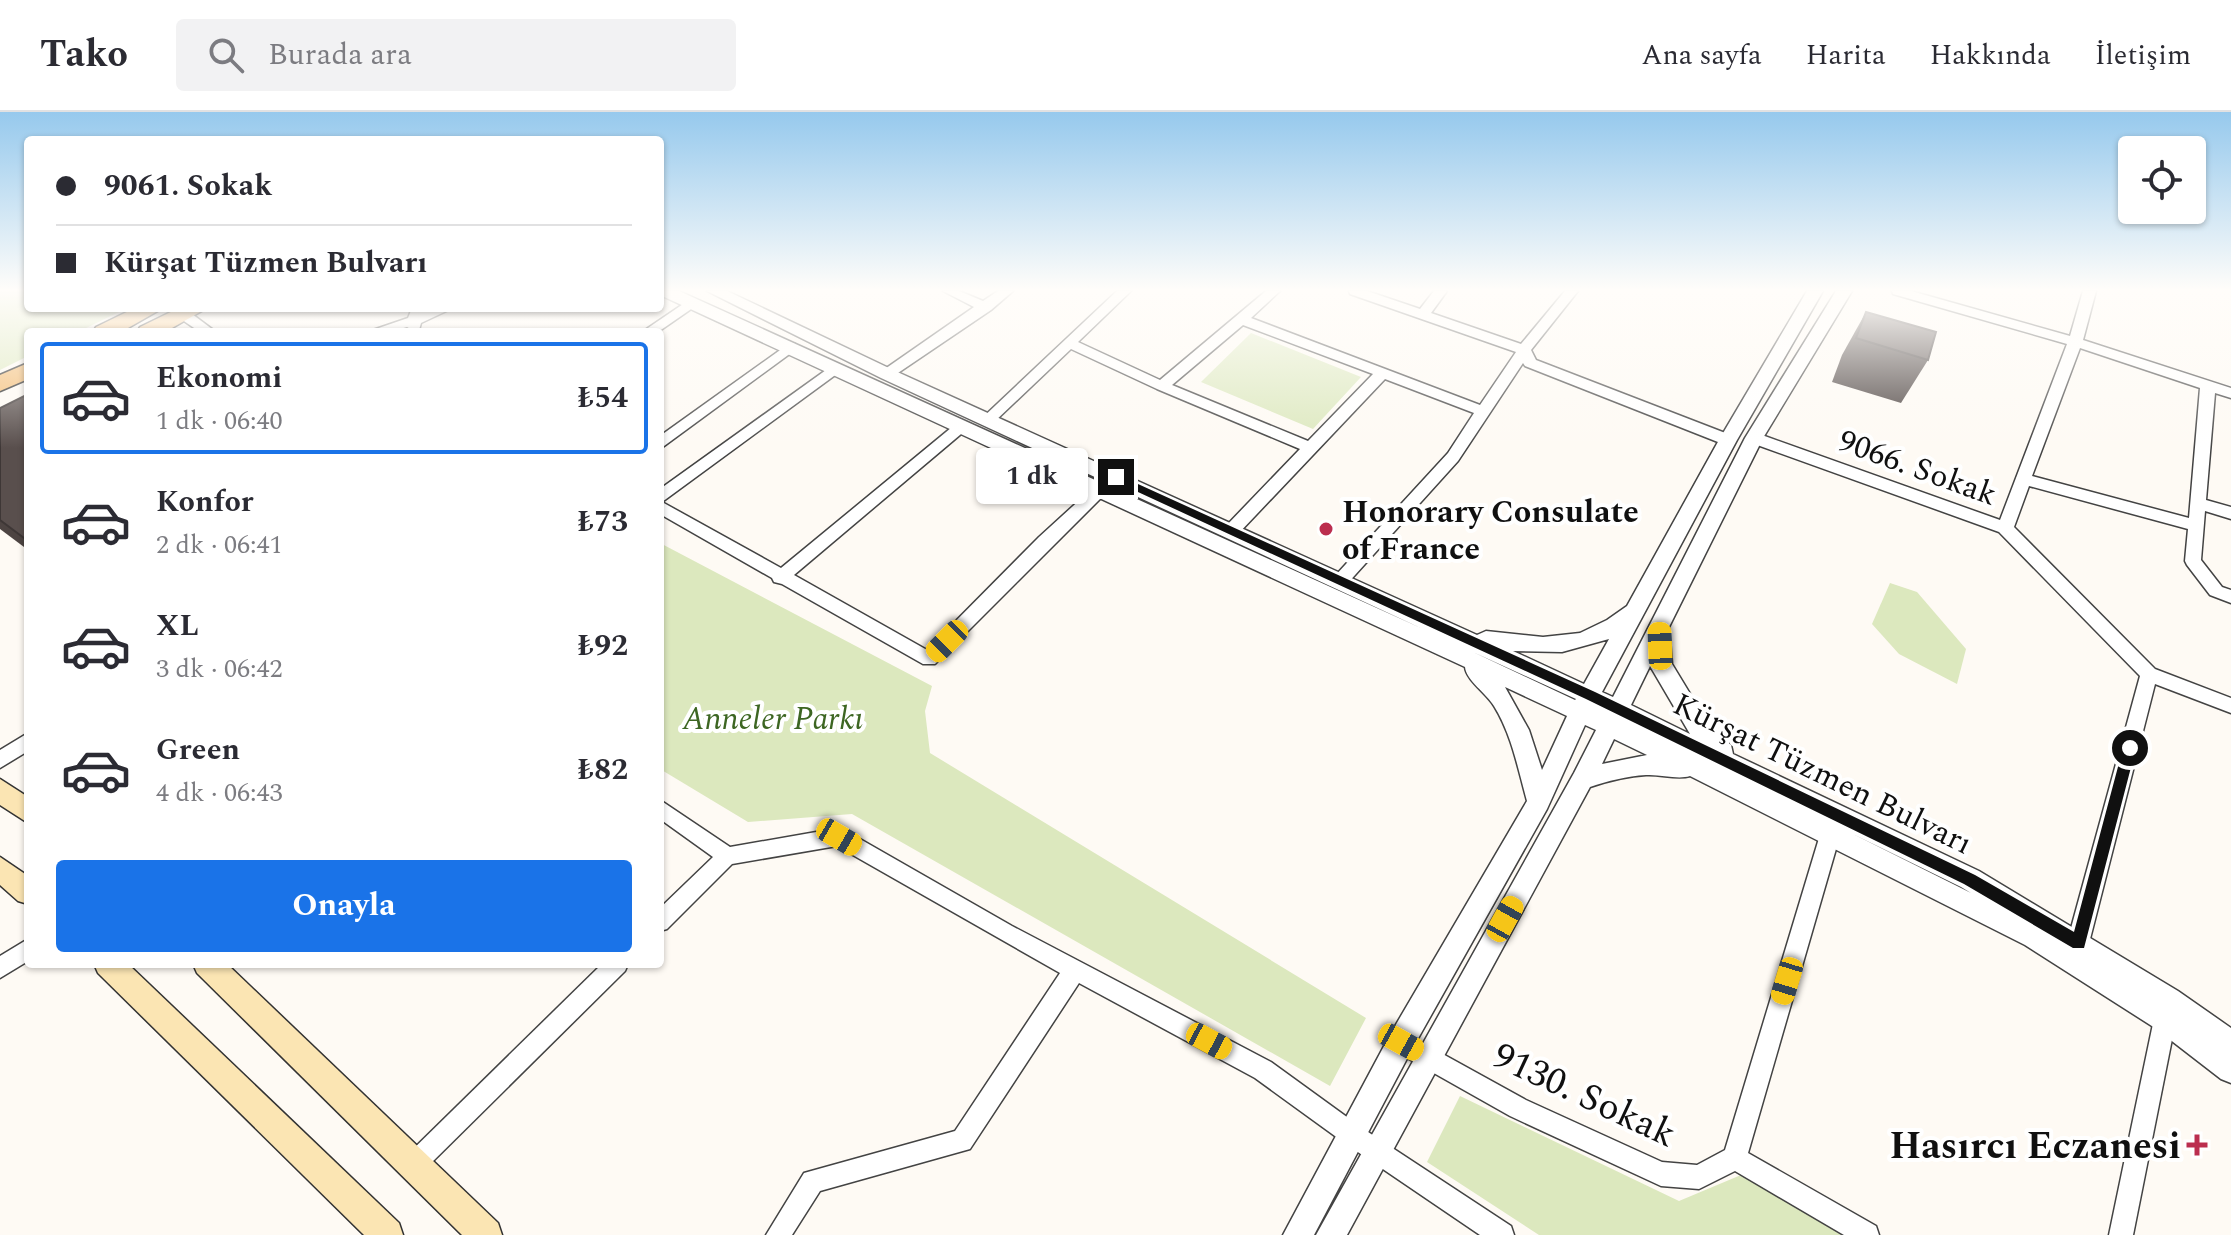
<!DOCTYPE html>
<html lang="tr">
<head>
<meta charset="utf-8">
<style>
  :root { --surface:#fff; --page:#f2f2f3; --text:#2b2b33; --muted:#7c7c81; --line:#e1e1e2; --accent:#1a73e8 }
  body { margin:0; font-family:Spectral,serif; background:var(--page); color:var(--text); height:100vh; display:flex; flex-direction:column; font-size:30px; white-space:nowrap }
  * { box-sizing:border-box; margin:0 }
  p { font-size:26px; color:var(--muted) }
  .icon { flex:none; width:44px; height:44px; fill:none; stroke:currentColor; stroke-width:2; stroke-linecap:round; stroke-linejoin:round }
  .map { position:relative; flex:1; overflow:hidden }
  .panel { position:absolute; left:24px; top:216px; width:640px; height:640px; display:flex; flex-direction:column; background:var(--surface); border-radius:8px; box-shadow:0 2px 6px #0004 }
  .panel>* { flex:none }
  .top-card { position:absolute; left:24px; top:24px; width:640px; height:176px; border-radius:8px; box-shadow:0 2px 6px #0004; display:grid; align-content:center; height:176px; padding:0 32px; background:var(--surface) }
  .buttons { position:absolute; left:2118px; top:24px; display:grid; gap:16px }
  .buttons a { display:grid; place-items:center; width:88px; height:88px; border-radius:8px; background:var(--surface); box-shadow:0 2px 6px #0004; font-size:40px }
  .end { position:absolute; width:36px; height:36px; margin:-18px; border:10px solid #101010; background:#fff; box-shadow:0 0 0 4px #fff }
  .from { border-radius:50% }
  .bubble { position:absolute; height:56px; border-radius:8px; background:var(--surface); box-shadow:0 2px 6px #0004; font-size:26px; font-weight:700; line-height:56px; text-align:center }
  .car { position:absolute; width:24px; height:48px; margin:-24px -12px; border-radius:10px; box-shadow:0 0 6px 2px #0007; background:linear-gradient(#f5c518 24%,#345 0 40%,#f5c518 0 76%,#345 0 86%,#f5c518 0) }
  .top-card b { display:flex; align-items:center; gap:28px; height:76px; font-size:30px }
  .top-card b+b { border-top:2px solid var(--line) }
  .top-card i { width:20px; height:20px; background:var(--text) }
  ul { padding:14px 0 0; list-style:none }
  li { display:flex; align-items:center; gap:24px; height:112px; margin:0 16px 12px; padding:0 16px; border:4px solid transparent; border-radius:8px }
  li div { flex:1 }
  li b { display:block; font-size:30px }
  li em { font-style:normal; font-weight:700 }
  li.selected { border-color:var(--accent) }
  li>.icon { width:72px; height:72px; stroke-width:1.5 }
  .button { display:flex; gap:16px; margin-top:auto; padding:16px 32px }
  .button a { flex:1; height:92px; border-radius:8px; background:var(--accent); color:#fff; font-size:32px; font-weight:700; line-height:92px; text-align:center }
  header { display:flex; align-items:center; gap:48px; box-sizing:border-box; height:112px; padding:0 40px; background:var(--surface); border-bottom:2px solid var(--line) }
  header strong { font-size:38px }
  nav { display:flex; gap:44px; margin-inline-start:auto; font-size:28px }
  .search { width:560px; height:72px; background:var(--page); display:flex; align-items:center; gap:20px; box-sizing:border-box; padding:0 28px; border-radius:8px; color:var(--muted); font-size:30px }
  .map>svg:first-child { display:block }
  .green { fill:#dce8be }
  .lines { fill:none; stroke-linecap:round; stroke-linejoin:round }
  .minor-casing { stroke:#434343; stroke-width:3 }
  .tertiary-casing { stroke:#434343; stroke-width:3 }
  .secondary-casing { stroke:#323232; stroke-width:3 }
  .primary-casing { stroke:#212121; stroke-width:3 }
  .minor { fill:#fff; fill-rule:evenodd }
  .tertiary { fill:#fff; fill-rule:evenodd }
  .secondary { fill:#fbe5b3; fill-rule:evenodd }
  .primary { fill:#f2ba71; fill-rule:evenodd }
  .wall { fill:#4d4442 }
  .building { fill:#594f4d; stroke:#3e3736; stroke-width:2 }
  .route { fill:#101010 }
  .poi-dot { fill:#bb2e4f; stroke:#fff; stroke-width:3 }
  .labels { text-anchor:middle; stroke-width:8; stroke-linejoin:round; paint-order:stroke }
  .street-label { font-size:32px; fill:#101010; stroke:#fff }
  .poi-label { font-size:32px; font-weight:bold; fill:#101010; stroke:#fff; text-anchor:start }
  .park-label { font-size:32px; font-style:italic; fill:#3d6622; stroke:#fff }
  .near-street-label { font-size:38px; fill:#101010; stroke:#fff }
  .near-poi-label { font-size:38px; font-weight:bold; fill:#101010; stroke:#fff; text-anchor:end }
</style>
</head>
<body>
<header>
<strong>Tako</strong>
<div class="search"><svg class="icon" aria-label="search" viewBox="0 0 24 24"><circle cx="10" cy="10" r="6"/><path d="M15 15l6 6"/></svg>Burada ara</div>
<nav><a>Ana sayfa</a><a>Harita</a><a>Hakkında</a><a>İletişim</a></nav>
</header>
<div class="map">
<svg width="2231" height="1123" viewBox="0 0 2231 1123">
  <rect width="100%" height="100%" fill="#fefaf4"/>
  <g class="green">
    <polygon points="0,179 28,179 28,196 127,196 78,220 28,220 28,244 0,258"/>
    <polygon points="1251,221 1361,265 1313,317 1201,270"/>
    <polygon points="660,431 932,574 925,599 930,641 1366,906 1330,974 852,702 748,710 660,657"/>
    <polygon points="1890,471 1917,480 1966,537 1957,572 1899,542 1872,512"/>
    <polygon points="1460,984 1679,1089 1741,1063 1842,1123 1539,1123 1427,1050"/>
  </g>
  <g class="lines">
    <g class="minor-casing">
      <g id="minor">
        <polygon points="943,179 959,179 983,189 998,179 1013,179 991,198 892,265 882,265 882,259 974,195"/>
        <path d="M 1117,179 L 1131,179 L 1078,230 L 1160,268 L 1266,179 L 1280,179 L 1251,206 L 1480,293 L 1516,240 L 1350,182 L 1349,179 L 1367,179 L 1420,197 L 1434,179 L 1447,179 L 1431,201 L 1521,232 L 1565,179 L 1578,179 L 1531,238 L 1536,248 L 1733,324 L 1736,328 L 1733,332 L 1723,332 L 1525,254 L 1523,251 L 1458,349 L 1346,473 L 1334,473 L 1332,469 L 1334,465 L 1448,341 L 1474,301 L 1385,267 L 1237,423 L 1225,423 L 1223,419 L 1225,415 L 1300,337 L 1157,277 L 1071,237 L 993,311 L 983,311 L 980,308 ZM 1243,213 L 1373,262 L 1308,329 L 1172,273 Z"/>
        <path d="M 1892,179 L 1911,179 L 2070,224 L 2083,179 L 2096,179 L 2083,228 L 2231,276 L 2231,286 L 2215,281 L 2206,388 L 2231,395 L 2231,407 L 2205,399 L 2201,448 L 2222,475 L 2231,478 L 2231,491 L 2210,483 L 2187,453 L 2185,449 L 2188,417 L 2029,374 L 2014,415 L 2155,557 L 2231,586 L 2231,601 L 2155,572 L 2089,831 L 2085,838 L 2078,841 L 2071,838 L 2067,831 L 2140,564 L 1999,420 L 1749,330 L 1746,326 L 1749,322 L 1759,322 L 2000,408 L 2067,232 L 1893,182 ZM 2080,236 L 2200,276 L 2189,406 L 2032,364 Z"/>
        <polygon points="692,186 699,190 697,193 658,220 642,220"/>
        <polygon points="412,196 426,196 424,200 434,196 453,196 421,211 419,218 414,219 407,215 390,220 367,220 408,206"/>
        <polygon points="183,198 188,199 216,220 200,220 178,205 176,202"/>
        <polygon points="790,231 795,232 795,238 660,337 660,324"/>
        <polygon points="833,253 838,255 838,261 662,390 781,456 957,311 967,311 967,317 794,463 927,538 1039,425 1095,374 1101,373 1109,378 935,552 923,552 782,472 774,470 772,466 660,402 660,377"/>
        <polygon points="28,621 28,639 0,656 0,638"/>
        <polygon points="660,688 730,735 839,716 846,719 1012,814 1271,950 1362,1016 1511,1114 1514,1123 1480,1123 1346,1032 1255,966 1079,871 970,1037 820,1079 792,1123 766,1123 804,1061 955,1019 1060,861 837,734 732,752 667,817 660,819 660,796 713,745 660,707"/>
        <polygon points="1830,714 1837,717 1840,723 1748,1041 1876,1114 1879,1123 1844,1123 1735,1059 1699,1077 1661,1074 1510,1004 1393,938 1390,930 1393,922 1401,919 1526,988 1662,1050 1697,1053 1725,1038 1820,723 1823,717"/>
        <polygon points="28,827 28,849 0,866 0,844"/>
        <polygon points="602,852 628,852 625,859 419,1063 411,1067 403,1063 399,1055 403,1047"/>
        <polygon points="2165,897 2173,900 2176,907 2133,1123 2109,1123 2154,907 2157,900"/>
      </g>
    </g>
    <g class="tertiary-casing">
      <path id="tertiary" d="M 660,179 L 679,179 L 1423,517 L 881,266 L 707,179 L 727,179 L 893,258 L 1477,523 L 1486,519 L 1543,525 L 1580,521 L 1607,508 L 1627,494 L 1719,328 L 1807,179 L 1823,179 L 1737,328 L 1602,580 L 1613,585 L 1745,326 L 1836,179 L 1852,179 L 1763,326 L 1669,515 L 1672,552 L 1712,618 L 1731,633 L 1733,642 L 1979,759 L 2178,879 L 2231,916 L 2231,971 L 2221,967 L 2155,916 L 2025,833 L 1690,664 C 1677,668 1661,662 1646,663 C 1627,664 1608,669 1590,675 L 1347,1123 L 1316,1123 L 1574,661 L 1596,618 L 1585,613 L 1547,697 L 1411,939 L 1314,1123 L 1283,1123 L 1391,921 L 1527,689 C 1518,657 1512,623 1494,594 C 1487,582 1466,568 1465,555 L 660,183 ZM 1609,527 L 1584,572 L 1513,539 L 1562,540 ZM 1473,540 L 1576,587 L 1575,588 ZM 1650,554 L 1653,559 L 1690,622 L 1631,593 ZM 1505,575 L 1567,604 L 1542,658 L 1529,618 ZM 1614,627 L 1647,643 L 1602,652 ZM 1853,722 L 1961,775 L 1971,781 Z"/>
    </g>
    <g class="secondary-casing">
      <g id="secondary">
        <polygon points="0,667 28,685 28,711 0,693"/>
        <polygon points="0,745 28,764 28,792 18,789 0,773"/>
        <polygon points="94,852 128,852 399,1111 403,1123 364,1123 98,861"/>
        <polygon points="193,852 227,852 498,1111 502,1123 462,1123 197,861"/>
      </g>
    </g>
    <g class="primary-casing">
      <g id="primary">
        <polygon points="135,196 163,196 121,220 93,220 96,215"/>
        <polygon points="179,196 207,196 165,220 137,220 140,215"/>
        <polygon points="28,251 28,267 0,279 0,263"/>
      </g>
    </g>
    <use href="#minor" class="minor"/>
    <use href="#tertiary" class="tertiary"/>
    <use href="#secondary" class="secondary"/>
    <use href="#primary" class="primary"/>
  </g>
  <g class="wall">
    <polygon points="1866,200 1928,248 1901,291 1832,270 1842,243"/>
    <polygon points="28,282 28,438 0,417 0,296"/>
  </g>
  <g class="building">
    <polygon points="1866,200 1936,220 1928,248 1856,226"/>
    <polygon points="28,282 28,429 0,408 0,296"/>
  </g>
  <linearGradient id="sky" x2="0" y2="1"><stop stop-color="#96c9ed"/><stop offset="0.53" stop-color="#fffdfa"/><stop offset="1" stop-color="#fffdfa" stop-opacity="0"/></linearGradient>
  <rect width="2231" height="336" fill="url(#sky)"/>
  <polygon class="route" points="1116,362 1595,580 1975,763 2074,820 2123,636 2130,631 2134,632 2136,636 2084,836 2073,836 1964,772 1586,587 1112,368 1110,365"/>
  <g class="poi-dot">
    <circle cx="1326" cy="417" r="8"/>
    <path d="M2193 1021h8v8h8v8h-8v8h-8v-8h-8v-8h8z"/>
  </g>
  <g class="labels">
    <g class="street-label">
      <text transform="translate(1918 355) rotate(20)" y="11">9066. Sokak</text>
      <text transform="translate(1823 661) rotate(26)" y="11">Kürşat Tüzmen Bulvarı</text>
    </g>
    <g class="poi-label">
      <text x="1342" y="410">Honorary Consulate<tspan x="1342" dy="37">of France</tspan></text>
    </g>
    <g class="park-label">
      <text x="773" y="617">Anneler Parkı</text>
    </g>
    <g class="near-street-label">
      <text transform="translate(1585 982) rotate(25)" y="13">9130. Sokak</text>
    </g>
    <g class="near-poi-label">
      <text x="2181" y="1046">Hasırcı Eczanesi</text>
    </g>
  </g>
</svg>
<div class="buttons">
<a><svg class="icon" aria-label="locate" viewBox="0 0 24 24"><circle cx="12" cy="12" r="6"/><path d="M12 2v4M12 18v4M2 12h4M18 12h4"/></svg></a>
</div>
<i class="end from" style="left:2130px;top:636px"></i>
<i class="end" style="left:1116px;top:365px"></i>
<div class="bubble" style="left:976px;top:336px;width:112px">1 dk</div>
<i class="car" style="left:947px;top:529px;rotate:225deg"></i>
<i class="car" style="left:1660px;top:534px;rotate:358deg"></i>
<i class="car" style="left:839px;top:725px;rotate:120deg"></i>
<i class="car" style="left:1505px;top:807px;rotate:29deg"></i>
<i class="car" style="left:1787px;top:869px;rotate:197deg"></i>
<i class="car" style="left:1209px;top:929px;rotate:118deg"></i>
<i class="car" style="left:1401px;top:930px;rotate:119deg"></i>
<div class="top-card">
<b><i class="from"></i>9061. Sokak</b>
<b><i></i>Kürşat Tüzmen Bulvarı</b>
</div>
<section class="panel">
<ul>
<li class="selected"><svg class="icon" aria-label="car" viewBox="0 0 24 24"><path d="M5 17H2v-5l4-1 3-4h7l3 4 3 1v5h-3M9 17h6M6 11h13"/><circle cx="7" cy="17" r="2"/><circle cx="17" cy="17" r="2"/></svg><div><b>Ekonomi</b><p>1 dk · 06:40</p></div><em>₺54</em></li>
<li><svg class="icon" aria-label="car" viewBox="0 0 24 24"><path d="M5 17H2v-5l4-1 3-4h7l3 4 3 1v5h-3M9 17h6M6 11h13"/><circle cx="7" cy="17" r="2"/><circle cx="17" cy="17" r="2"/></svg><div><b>Konfor</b><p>2 dk · 06:41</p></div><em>₺73</em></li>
<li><svg class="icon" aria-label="car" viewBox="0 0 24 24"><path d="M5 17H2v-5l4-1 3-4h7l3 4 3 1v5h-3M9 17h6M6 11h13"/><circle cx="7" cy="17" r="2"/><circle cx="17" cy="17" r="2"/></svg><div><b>XL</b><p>3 dk · 06:42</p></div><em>₺92</em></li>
<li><svg class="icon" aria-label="car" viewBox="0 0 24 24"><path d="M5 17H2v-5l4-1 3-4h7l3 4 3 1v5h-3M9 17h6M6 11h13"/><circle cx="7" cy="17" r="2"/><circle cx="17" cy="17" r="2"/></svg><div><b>Green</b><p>4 dk · 06:43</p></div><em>₺82</em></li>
</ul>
<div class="button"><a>Onayla</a></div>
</section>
</div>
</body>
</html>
